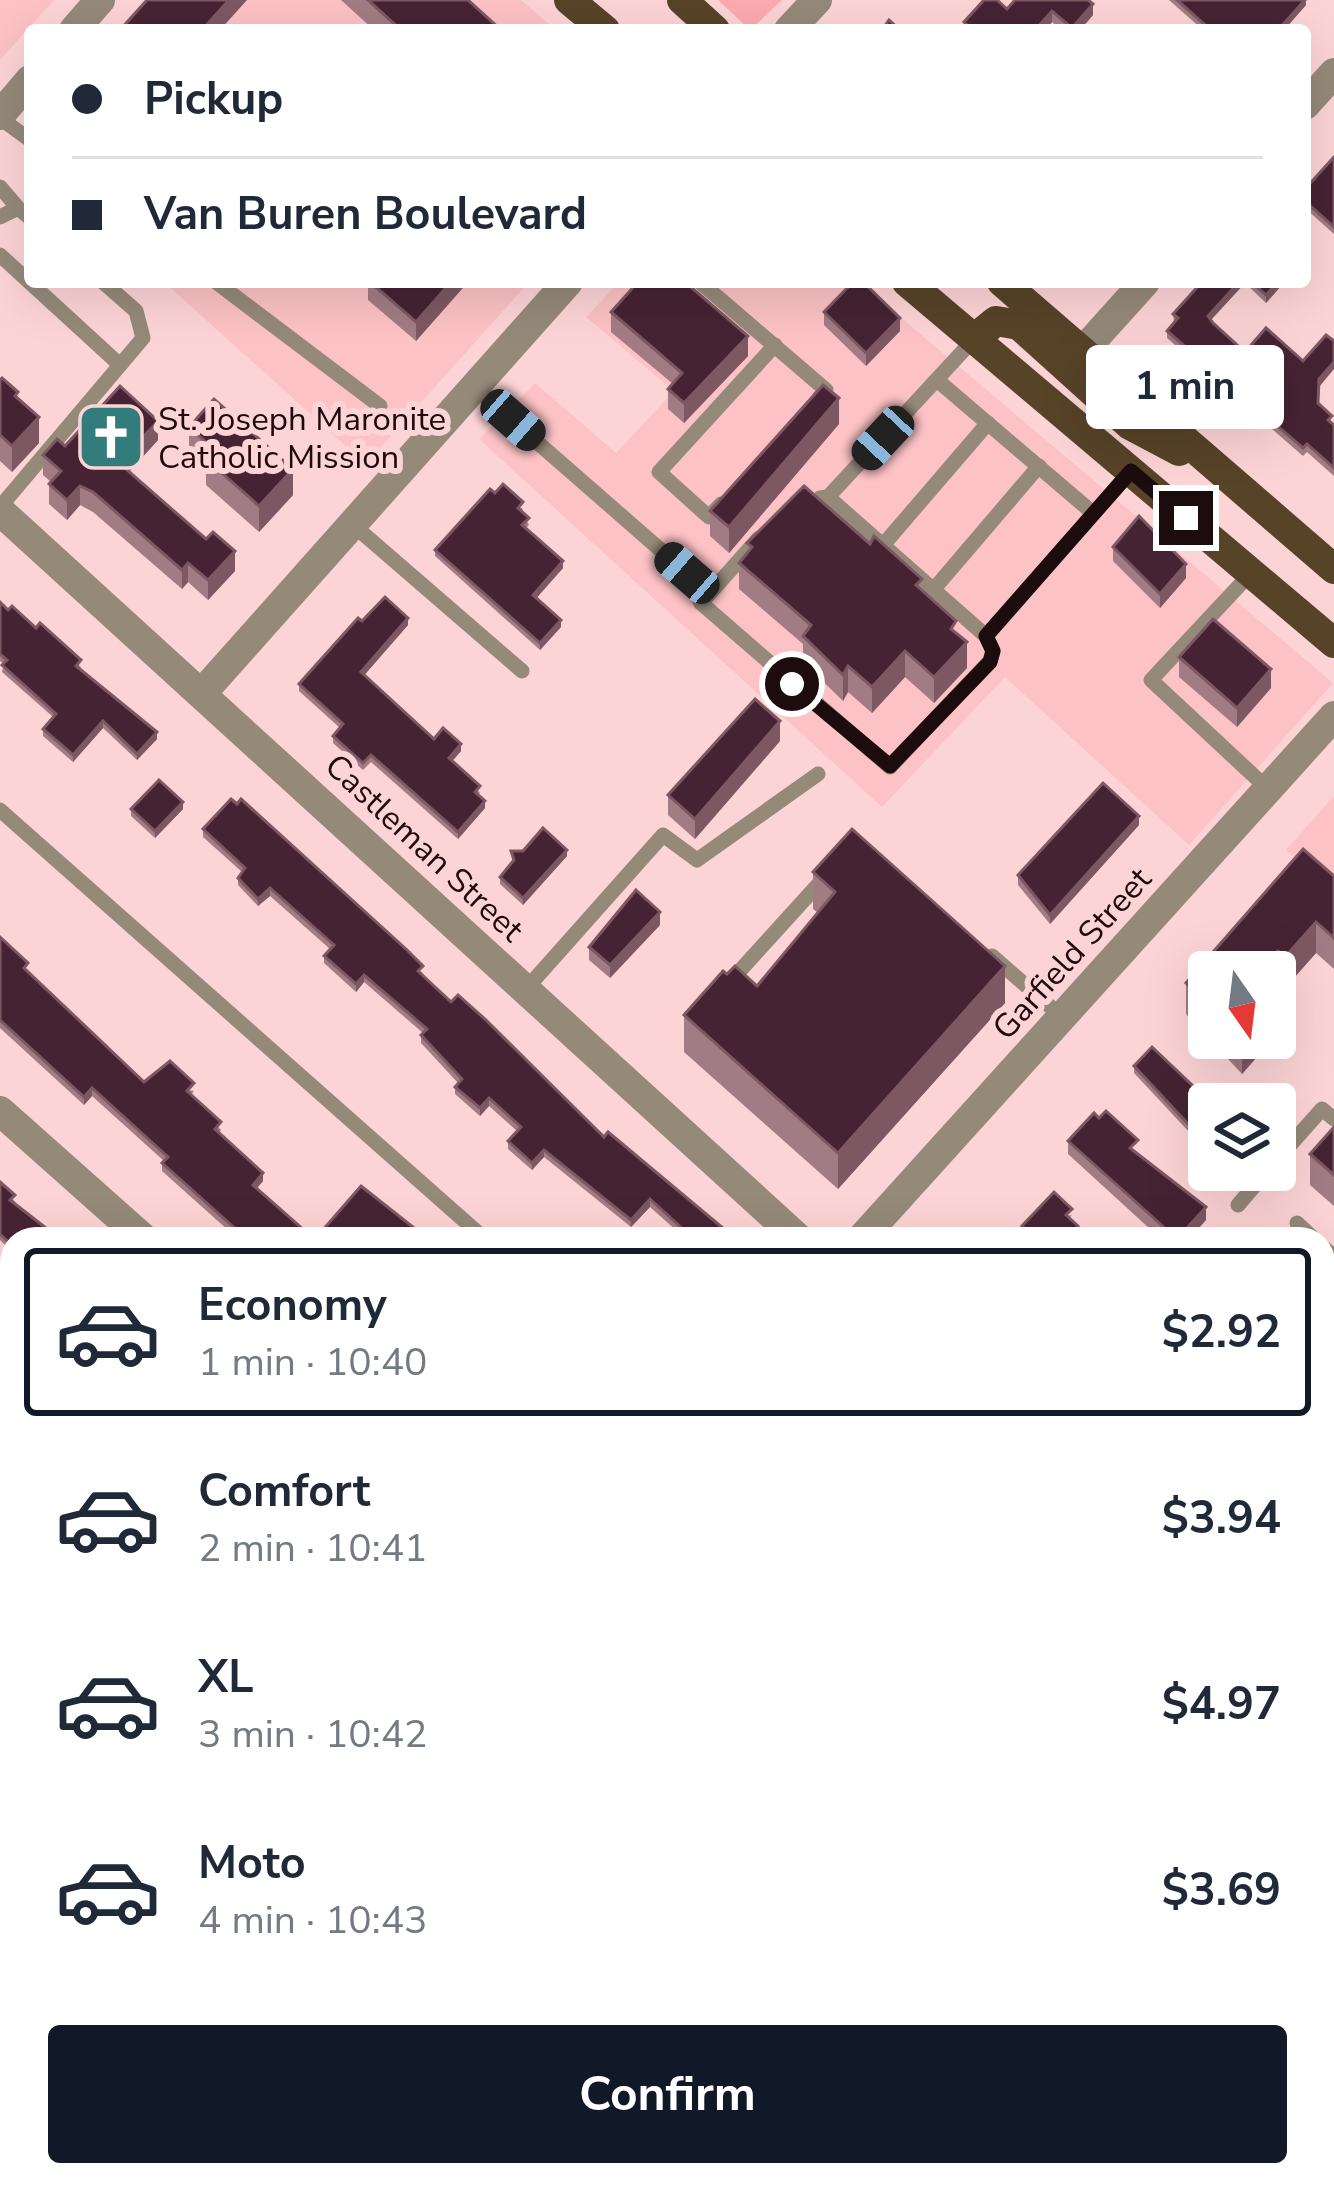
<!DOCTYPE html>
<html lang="en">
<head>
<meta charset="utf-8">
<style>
  :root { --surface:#fff; --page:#f2f2f3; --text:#1f2937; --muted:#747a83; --line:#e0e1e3; --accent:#111827 }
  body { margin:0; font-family:"Nunito Sans",sans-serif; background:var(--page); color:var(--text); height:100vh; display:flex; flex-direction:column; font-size:45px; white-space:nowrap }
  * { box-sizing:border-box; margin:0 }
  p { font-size:39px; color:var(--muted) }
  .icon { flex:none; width:66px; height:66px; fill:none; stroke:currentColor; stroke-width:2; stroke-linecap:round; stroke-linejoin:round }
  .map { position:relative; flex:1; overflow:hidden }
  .drawer { position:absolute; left:0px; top:1227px; width:1335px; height:960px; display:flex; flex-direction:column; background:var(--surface); border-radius:36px 36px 0 0; box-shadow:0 12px 48px #0002 }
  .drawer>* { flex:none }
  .guide { position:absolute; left:24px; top:24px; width:1287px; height:264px; border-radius:12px; box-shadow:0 12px 48px #0002; display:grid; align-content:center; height:264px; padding:0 48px; background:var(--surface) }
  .needle { width:78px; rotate:166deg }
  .buttons { position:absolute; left:1188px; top:951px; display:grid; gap:24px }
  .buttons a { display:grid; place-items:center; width:108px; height:108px; border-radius:12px; background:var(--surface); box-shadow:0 12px 48px #0002; font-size:60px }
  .end { position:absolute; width:54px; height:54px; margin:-27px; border:15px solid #1d0c0e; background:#fff; box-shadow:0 0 0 6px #fff }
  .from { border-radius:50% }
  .bubble { position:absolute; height:84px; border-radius:12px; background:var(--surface); box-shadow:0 12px 48px #0002; font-size:39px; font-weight:700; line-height:84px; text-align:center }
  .car { position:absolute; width:36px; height:72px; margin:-36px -18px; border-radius:15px; box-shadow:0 0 9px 3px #0007; background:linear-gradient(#222 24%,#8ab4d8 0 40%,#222 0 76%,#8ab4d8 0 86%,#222 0) }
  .guide b { display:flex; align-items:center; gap:42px; height:114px; font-size:45px }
  .guide b+b { border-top:3px solid var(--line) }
  .guide i { width:30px; height:30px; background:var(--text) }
  ul { padding:21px 0 0; list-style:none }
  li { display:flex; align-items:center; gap:36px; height:168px; margin:0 24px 18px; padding:0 24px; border:6px solid transparent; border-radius:12px }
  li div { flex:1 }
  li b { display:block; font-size:45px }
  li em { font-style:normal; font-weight:700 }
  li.on { border-color:var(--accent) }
  li>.icon { width:108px; height:108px; stroke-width:1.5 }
  .action { display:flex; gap:24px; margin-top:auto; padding:24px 48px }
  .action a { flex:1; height:138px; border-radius:12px; background:var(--accent); color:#fff; font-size:48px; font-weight:700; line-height:138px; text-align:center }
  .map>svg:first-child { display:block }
  .built { fill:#fcc2c5 }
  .green { fill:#feaab0 }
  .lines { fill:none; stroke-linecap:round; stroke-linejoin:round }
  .service { stroke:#95897a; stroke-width:15 }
  .minor { stroke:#95897a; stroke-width:30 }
  .primary { stroke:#574328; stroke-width:30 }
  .wall { fill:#a27c84 }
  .shaded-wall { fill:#7d5863 }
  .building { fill:#462332; stroke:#7d5863; stroke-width:3 }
  .route { stroke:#1d0c0e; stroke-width:15 }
  .labels { text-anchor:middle; stroke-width:12; stroke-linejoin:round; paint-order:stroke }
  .poi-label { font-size:33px; fill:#1d0c0e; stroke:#fdd4d6; text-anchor:start }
  .street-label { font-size:33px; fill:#1d0c0e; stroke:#fdd4d6 }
</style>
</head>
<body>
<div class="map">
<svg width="1334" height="2187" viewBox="0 0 1334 2187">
  <rect width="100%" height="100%" fill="#fdd4d6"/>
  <g class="built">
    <polygon points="0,0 54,0 0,60"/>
    <polygon points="147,0 521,0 556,30 121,30"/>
    <polygon points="164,282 529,282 366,464"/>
    <polygon points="619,282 859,282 1333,683 1189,845 1005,677 882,807 479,439 535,383 616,453 674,391 586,317"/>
    <polygon points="1334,796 1334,892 1286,850"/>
  </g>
  <polygon class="green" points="718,0 782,0 750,30"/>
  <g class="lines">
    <g class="service">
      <polyline points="0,118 30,140"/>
      <polyline points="0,187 18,208"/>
      <polyline points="0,217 18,208 30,218"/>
      <polyline points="0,255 120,365"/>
      <polyline points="216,282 380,406"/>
      <polyline points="700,282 826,390 819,398"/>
      <polyline points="937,380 1093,513"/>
      <polyline points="474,387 687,573 701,603 890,767 990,661 993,651 986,636 828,497"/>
      <polyline points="820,498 828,497 975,338"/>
      <polyline points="721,504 709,517 659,472 775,345"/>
      <polyline points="0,507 143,338 136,311 103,282"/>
      <polyline points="352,524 522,671"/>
      <polyline points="884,544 988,423"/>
      <polyline points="1251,573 1151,680 1268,789"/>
      <polyline points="934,589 1039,466"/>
      <polyline points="701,603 759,538"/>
      <polyline points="986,636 1131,471"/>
      <polyline points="0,810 485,1239"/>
      <polyline points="992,956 1062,1017"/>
      <polyline points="727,985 824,878"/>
      <polyline points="526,989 663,835 697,860 818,774"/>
      <polyline points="1275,1162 1322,1109 1334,1119"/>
      <polyline points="1238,1205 1268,1170"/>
      <polyline points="1297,1223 1314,1239"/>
      <polyline points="1323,1247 1334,1257"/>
    </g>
    <g class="minor">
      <polyline points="74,30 100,0"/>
      <polyline points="789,30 817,0"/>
      <polyline points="1305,105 1334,73"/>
      <polyline points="0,115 30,80"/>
      <polyline points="1082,352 1145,282"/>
      <polyline points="0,511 799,1239"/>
      <polyline points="203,692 568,282"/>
      <polyline points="0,1111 144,1239"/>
      <polyline points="861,1239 1334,716"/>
      <polyline points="1323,1576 1334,1586"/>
      <polyline points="0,1637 12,1648"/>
      <polyline points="1323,1663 1334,1650"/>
      <polyline points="1323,2162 1334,2150"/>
      <polyline points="1195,2175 1207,2187"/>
      <polyline points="23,2187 34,2175"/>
      <polyline points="1300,2187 1311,2175"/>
    </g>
    <g class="primary">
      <polyline points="569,0 605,30"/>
      <polyline points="682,0 715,30"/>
      <polyline points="907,282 1334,643"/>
      <polyline points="1002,282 1334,569"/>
      <polyline points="975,338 996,321 1019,325 1130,425 1179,451"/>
    </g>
  </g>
  <g class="wall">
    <polygon points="341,0 468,0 501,30 374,30"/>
    <polygon points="1169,0 1306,0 1306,5 1284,30 1203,30"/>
    <polygon points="1007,9 1093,15 1080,30 1061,30 1052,22 1045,30 964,30 964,22"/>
    <polygon points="1334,157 1334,234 1305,208 1305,189"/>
    <polygon points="368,282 468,282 416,341 368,300"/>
    <polygon points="1202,282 1282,282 1282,285 1266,303 1245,283 1211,320 1245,352 1319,387 1318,403 1334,425 1334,476 1307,452 1303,456 1167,338 1167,331 1174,322 1173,314"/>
    <polygon points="611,312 748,356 684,423 668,409 668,389 673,384 611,332"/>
    <polygon points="824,312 900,331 866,366 824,325"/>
    <polygon points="0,380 18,399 39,443 12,472 0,461"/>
    <polygon points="839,424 729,553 710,536 710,511"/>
    <polygon points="189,427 293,495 259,532 206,485 206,468 189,453"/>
    <polygon points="158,440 129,472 235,571 208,600 188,582 182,589 93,512 80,505 67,520 49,504 49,484 51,482 43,475 43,455 65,446"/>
    <polygon points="495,493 523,509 521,511 529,525 526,528 563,568 536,598 561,627 540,650 435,556 435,550"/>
    <polygon points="747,543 922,590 956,633 967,668 934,703 905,677 872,713 848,692 843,701 803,662 803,644 739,589 739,563 747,553"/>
    <polygon points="1113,547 1186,578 1160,608 1113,561"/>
    <polygon points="0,602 81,667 80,669 157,739 137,760 103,728 73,762 43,736 43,729 53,717 2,672 4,664 0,661"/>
    <polygon points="362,621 408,625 364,675 434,739 461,751 452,761 480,793 478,795 485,808 458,839 371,762 363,770 333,743 333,736 340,728 299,691 299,684"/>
    <polygon points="1179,657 1271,688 1237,727 1179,677"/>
    <polygon points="780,741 695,839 668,815 668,795"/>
    <polygon points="131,809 183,809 155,838 131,816"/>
    <polygon points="1139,825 1050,924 1018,885 1018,875"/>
    <polygon points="203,829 423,973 422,974 604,1137 736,1239 686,1239 650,1207 631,1227 544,1157 532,1170 508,1149 508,1141 517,1131 489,1106 480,1116 455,1094 455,1087 458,1083 421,1043 421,1035 423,1033 364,982 356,992 324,963 324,956 330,949 270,896 258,906 238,885 238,878 242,872 203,837"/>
    <polygon points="511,851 567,856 523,905 500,884 500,877 513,862"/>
    <polygon points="813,872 1005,1003 838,1189 684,1052 684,1015 727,974 757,986 818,913 813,909"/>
    <polygon points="1334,876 1334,969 1316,953 1285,988 1278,982 1275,985 1275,972 1209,972 1209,1038 1263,1038 1263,1050 1242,1074 1186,1014 1186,983"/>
    <polygon points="660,925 610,978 589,960 589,947"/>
    <polygon points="0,937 28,972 144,1082 194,1091 191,1095 221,1130 219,1133 263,1181 256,1188 314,1239 238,1239 162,1171 162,1163 164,1161 92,1096 84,1105 0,1028"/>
    <polygon points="1134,1066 1209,1104 1209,1112 1190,1133 1134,1073"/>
    <polygon points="1099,1118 1206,1220 1189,1239 1161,1239 1068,1154 1068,1141"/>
    <polygon points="1334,1127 1334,1206 1310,1185 1310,1154"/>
    <polygon points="0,1182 15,1202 12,1252 0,1240"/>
    <polygon points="1072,1215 1069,1218 1078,1233 1072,1239 1029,1239 1022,1233 1022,1226"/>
    <polygon points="1334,1449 1334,1513 1323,1504 1323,1461"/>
    <polygon points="0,1478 12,1488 12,1582 0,1571"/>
    <polygon points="639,2175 784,2175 798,2187 653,2187"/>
  </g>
  <g class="shaded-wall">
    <polygon points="229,0 247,0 220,30 202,30"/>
    <polygon points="1305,0 1306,5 1284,30 1278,30"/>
    <polygon points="1093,4 1093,15 1080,30 1072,30"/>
    <polygon points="1052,11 1052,22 1045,30 1035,30"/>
    <polygon points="451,282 468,282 416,341 416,322"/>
    <polygon points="1239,282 1245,283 1208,323 1208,316"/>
    <polygon points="1278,282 1282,282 1282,285 1266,303 1266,295"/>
    <polygon points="900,318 900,331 866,366 866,353"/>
    <polygon points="748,336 748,356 684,423 684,403"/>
    <polygon points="1334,362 1334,369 1319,387 1319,379"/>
    <polygon points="839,398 839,424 729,553 729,527"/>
    <polygon points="39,417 39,443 12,472 12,446"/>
    <polygon points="158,421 158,440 119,483 119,463"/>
    <polygon points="293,469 293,495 259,532 259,506"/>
    <polygon points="80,486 80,505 67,520 67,500"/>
    <polygon points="235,551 235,571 208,600 208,580"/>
    <polygon points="563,561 563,568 533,602 533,595"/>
    <polygon points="188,563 188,582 182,589 182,570"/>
    <polygon points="1186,564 1186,578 1160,608 1160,594"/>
    <polygon points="408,618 408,625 361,679 361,672"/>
    <polygon points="561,620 561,627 540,650 540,643"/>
    <polygon points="967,642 967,668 934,703 934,677"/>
    <polygon points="905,651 905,677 872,713 872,687"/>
    <polygon points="848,666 848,692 843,701 843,675"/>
    <polygon points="1271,669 1271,688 1237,727 1237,708"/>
    <polygon points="103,721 103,728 73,762 73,755"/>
    <polygon points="780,721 780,741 695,839 695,819"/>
    <polygon points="157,732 157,739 137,760 137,754"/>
    <polygon points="461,744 461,751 449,765 449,758"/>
    <polygon points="485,801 485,808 458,839 458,832"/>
    <polygon points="183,802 183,809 155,838 155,831"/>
    <polygon points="1139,816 1139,825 1050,924 1050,915"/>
    <polygon points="567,850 567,856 523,905 523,898"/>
    <polygon points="270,888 270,896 258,906 258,899"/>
    <polygon points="660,912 660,925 610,978 610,965"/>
    <polygon points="1316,922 1316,953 1285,988 1285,957"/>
    <polygon points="1278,951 1278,982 1275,985 1275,972 1258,972"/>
    <polygon points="1005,966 1005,1003 838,1189 838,1153"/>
    <polygon points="364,975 364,982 356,992 356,984"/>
    <polygon points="1246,1038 1263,1038 1263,1050 1242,1074 1242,1042"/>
    <polygon points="92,1088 92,1096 84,1105 84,1097"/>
    <polygon points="489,1098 489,1106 480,1116 480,1108"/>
    <polygon points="1209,1106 1209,1112 1190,1133 1190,1126"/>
    <polygon points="544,1150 544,1157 532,1170 532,1163"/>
    <polygon points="263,1173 263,1181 253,1193 253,1185"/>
    <polygon points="650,1199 650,1207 631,1227 631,1220"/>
    <polygon points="1206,1207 1206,1220 1189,1239 1177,1239"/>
    <polygon points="12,1838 12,1845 3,1853 3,1846"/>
    <polygon points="1334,1871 1334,1878 1326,1887 1326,1881"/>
    <polygon points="1334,2053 1334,2060 1323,2072 1323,2066"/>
    <polygon points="1061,2175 1067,2175 1057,2187 1051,2187"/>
  </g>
  <g class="building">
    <polygon points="147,0 229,0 202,30 120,30"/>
    <polygon points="368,0 468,0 501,30 401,30"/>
    <polygon points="984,0 997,0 1007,9 1015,0 1088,0 1093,4 1072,28 1052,11 1035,30 973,30 964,22"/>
    <polygon points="1177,0 1305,0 1278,30 1211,30"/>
    <polygon points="889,20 900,30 882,30"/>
    <polygon points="1334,157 1334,227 1305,201 1305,189"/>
    <polygon points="370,282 451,282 416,322"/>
    <polygon points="638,282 685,282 748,336 684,403 668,389 682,373 611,312"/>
    <polygon points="853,282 863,282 900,318 866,353 824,312"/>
    <polygon points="1202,282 1239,282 1208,316 1213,323 1245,352 1266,328 1303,361 1326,335 1334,341 1334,362 1319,379 1318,403 1332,416 1328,420 1334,425 1334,468 1307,444 1303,448 1167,331 1178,318 1173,314"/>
    <polygon points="1252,282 1278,282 1266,295"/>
    <polygon points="2,378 18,392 15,396 39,417 12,446 0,435 0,380"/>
    <polygon points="823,385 839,398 729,527 710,511"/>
    <polygon points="120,386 158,421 119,463 206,539 213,532 235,551 208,580 188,563 182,570 93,492 80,486 67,500 49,484 61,471 43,455 57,439 65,446"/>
    <polygon points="214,399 293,469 259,506 206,459 215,450 189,427"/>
    <polygon points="503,484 523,502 518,508 529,518 522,525 563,561 533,595 561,620 540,643 435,550 490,489 495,493"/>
    <polygon points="804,486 870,544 874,536 922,579 916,585 956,621 951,629 967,642 934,677 905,651 872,687 848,666 843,675 803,636 811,625 739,563 752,547 747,543"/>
    <polygon points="1139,516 1186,564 1160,594 1113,547"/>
    <polygon points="385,597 408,618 361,672 434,739 443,728 461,744 449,758 480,786 475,792 485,801 458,832 371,755 363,763 333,736 343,724 299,684 358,618 362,621"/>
    <polygon points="0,602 8,610 12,606 36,628 40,623 81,660 76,666 157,732 137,754 103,721 73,755 43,729 56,714 2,665 7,660 0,654"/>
    <polygon points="1213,619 1271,669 1237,708 1179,657"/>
    <polygon points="755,699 780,721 695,819 668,795"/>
    <polygon points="159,780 183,802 155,831 131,809"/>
    <polygon points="1103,783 1139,816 1050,915 1018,875"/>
    <polygon points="231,799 237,804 241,799 407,950 423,966 418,971 451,1002 458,995 486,1020 604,1137 608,1132 736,1239 694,1239 650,1199 631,1220 544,1150 532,1163 508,1141 521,1127 489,1098 480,1108 455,1087 462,1079 421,1035 427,1029 364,975 356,984 324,956 334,945 270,888 258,899 238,878 245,868 203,829"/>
    <polygon points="543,828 567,850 523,898 500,877 514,860 511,851 523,851"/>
    <polygon points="852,829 1005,966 838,1153 684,1015 723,971 727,974 735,966 757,986 835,892 813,872"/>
    <polygon points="1303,849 1334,876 1334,938 1316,922 1285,957 1278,951 1258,972 1209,972 1209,1008 1186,983"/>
    <polygon points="636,890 660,912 610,965 589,947"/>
    <polygon points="0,937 28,963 24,968 144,1082 170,1061 194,1083 187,1091 221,1122 215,1129 263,1173 253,1185 314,1239 247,1239 162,1163 168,1157 92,1088 84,1097 0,1020"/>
    <polygon points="1152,1047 1211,1103 1190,1126 1134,1066"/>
    <polygon points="1106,1111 1138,1140 1130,1148 1206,1207 1177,1239 1068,1141 1094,1113 1099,1118"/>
    <polygon points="1334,1127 1334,1175 1310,1154"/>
    <polygon points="0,1182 15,1195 10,1200 60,1239 12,1239 12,1245 0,1234"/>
    <polygon points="361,1186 428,1239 315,1239"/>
    <polygon points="1054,1192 1072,1209 1066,1215 1078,1226 1066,1239 1036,1239 1022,1226"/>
    <polygon points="1334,1449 1334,1506 1323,1497 1323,1461"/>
    <polygon points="0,1478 12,1488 12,1575 0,1564"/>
    <polygon points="0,1728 12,1739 12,1838 3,1846 0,1843"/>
    <polygon points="1324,1770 1334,1778 1334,1846 1328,1853 1334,1858 1334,1871 1326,1881 1323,1878"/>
    <polygon points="1334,1957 1334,2053 1323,2066 1323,1970"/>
    <polygon points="0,2021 12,2031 12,2079 4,2072 0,2077"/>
    <polygon points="139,2175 235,2175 241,2180 245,2175 281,2175 285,2178 276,2187 128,2187"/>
    <rect x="496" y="2175" width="29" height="12"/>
    <polygon points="647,2175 784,2175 798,2187 661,2187"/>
    <polygon points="968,2175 1061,2175 1051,2187 957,2187"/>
    <polygon points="1121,2177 1132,2187 1112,2187"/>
  </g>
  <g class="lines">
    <polyline class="route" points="792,684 890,766 990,662 993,651 986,636 1131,471 1186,518"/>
  </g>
  <defs>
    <g id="church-square" transform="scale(3.45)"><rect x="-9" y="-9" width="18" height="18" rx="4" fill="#327c7b" stroke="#fdd4d6"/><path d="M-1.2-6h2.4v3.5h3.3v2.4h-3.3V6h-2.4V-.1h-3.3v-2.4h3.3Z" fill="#fff"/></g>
  </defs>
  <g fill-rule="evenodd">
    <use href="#church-square" x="111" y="437"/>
  </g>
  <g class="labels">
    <g class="poi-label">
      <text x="158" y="430">St. Joseph Maronite<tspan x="158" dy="38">Catholic Mission</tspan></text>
    </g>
    <g class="street-label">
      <text transform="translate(425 847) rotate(43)" y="12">Castleman Street</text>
      <text transform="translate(1071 953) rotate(-48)" y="12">Garfield Street</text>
    </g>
  </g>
</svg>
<div class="buttons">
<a><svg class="needle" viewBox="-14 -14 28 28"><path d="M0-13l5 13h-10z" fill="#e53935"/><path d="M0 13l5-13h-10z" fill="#747a83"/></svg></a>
<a><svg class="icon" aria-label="layers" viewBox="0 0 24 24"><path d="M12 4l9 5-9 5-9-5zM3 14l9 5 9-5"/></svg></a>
</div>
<i class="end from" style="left:792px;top:684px"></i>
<i class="end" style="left:1186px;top:518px"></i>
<div class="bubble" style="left:1086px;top:345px;width:198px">1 min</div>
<i class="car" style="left:513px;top:420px;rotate:131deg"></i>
<i class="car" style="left:883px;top:438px;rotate:223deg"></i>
<i class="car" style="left:687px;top:573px;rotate:311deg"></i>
<div class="guide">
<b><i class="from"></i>Pickup</b>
<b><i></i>Van Buren Boulevard</b>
</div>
<section class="drawer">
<ul>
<li class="on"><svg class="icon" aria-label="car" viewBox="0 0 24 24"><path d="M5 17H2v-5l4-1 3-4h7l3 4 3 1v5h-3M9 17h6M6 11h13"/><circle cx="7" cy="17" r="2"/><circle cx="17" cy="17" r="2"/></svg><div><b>Economy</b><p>1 min · 10:40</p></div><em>$2.92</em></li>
<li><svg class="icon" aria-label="car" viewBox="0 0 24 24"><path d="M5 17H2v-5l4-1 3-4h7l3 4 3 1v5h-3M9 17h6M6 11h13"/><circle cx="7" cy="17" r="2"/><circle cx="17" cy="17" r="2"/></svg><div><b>Comfort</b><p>2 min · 10:41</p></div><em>$3.94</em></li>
<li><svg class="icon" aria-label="car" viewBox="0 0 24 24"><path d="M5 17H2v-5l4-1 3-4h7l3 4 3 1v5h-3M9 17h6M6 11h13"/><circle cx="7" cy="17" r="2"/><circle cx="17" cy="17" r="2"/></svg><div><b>XL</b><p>3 min · 10:42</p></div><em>$4.97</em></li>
<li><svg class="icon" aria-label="car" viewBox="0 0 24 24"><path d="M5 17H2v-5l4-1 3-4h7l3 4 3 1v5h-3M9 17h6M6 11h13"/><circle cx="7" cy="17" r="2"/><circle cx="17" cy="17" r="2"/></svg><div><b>Moto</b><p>4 min · 10:43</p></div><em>$3.69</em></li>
</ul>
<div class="action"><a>Confirm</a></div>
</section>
</div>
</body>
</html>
